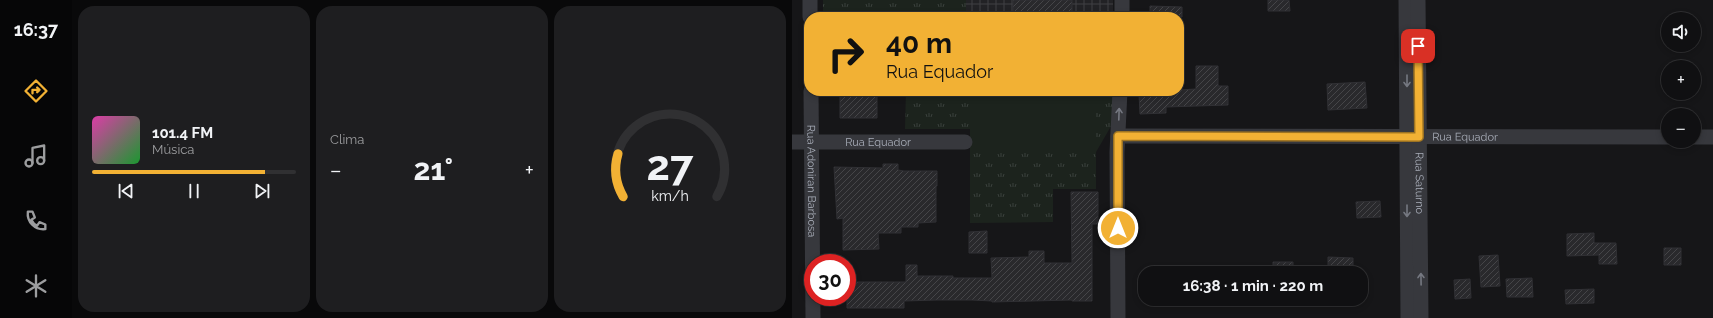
<!DOCTYPE html>
<html lang="pt">
<head>
<meta charset="utf-8">
<style>
	:root { --surface:#101012; --page:#1e1e20; --text:#f1f3f6; --muted:#9c9d9f; --line:#303032; --accent:#f2b134 }
	body { margin:0; font-family:Raleway,sans-serif; background:var(--page); color:var(--text); height:100vh; display:flex; flex-direction:column; font-size:15px; white-space:nowrap }
	* { box-sizing:border-box; margin:0 }
	p { font-size:13px; color:var(--muted) }
	.icon { flex:none; width:22px; height:22px; fill:none; stroke:currentColor; stroke-width:2; stroke-linecap:round; stroke-linejoin:round }
	.map { position:relative; flex:1; overflow:hidden }
	.side { display:flex; flex-direction:column; gap:6px; padding:6px; background:#09090a; width:720px }
	.side>* { flex:none }
	.hud { position:absolute; left:12px; top:12px; width:380px; height:84px; border-radius:16px; box-shadow:0 2px 6px #0003,0 0 0 1px var(--line); background:#f2b134; color:#111; overflow:hidden }
	.buttons { position:absolute; left:869px; top:12px; display:grid; gap:8px }
	.buttons a { display:grid; place-items:center; width:40px; height:40px; border-radius:50%; background:var(--surface); box-shadow:0 2px 6px #0003,0 0 0 1px var(--line); font-size:20px }
	.speed { position:absolute; left:12px; top:254px; display:flex; gap:8px; font-size:20px; font-weight:700; text-align:center }
	.speed>* { display:grid; place-content:center; width:52px; height:52px; border-radius:50%; background:var(--surface); box-shadow:0 2px 6px #0003,0 0 0 1px var(--line); line-height:1 }
	.speed .limit { border:6px solid #d22; background:#fff; color:#111 }
	.pin { position:absolute; display:grid; place-items:center; width:34px; height:34px; color:#fff; margin:-17px; border-radius:8px; box-shadow:0 2px 6px #0006 }
	.me { position:absolute; width:44px; margin:-22px; rotate:0deg; stroke-linejoin:round; filter:drop-shadow(0 0 3px #0008) }
	.turn { display:flex; align-items:center; gap:14px; height:84px; padding:0 16px; font-size:18px }
	.turn .icon { width:52px; height:52px; stroke-width:2.5 }
	.turn b { display:block; font-size:28px; line-height:34px }
	.big { font-size:30px; font-weight:700; line-height:1.1 }
	.side .widget { flex:1; display:flex; flex-direction:column; justify-content:center; gap:6px; min-width:0; padding:0 14px; border-radius:16px; background:var(--page) }
	.side .dial { align-items:center; gap:0 }
	.dial svg { height:104px; overflow:visible; fill:none; stroke:var(--line); stroke-width:7; stroke-linecap:round; text-anchor:middle }
	.dial text { fill:var(--text); stroke:none }
	.song { display:flex; align-items:center; gap:12px }
	.cover { width:48px; height:48px; border-radius:6px; background:linear-gradient(135deg,hsl(320 70% 55%),hsl(130 70% 35%)) }
	.played { height:4px; border-radius:2px; background:linear-gradient(90deg,var(--accent) 85%,var(--line) 85%) }
	.keys { display:flex; justify-content:space-around; direction:ltr }
	.heat { display:flex; justify-content:space-between; align-items:center; font-size:22px; direction:ltr }
	.side .tiles { flex:1; display:grid; gap:6px; grid-template-columns:repeat(3,1fr) }
	.trip { position:absolute; left:346px; top:266px; width:230px; height:40px; border-radius:16px; background:var(--surface); box-shadow:0 2px 6px #0003,0 0 0 1px var(--line); font-weight:700; line-height:40px; text-align:center }
	main { display:flex; flex:1; min-height:0 }
	.dock { display:flex; flex-direction:column; width:72px; justify-content:space-around; align-items:center; background:#060607; color:var(--muted) }
	.dock .icon { width:28px; height:28px }
	.dock .active { color:var(--accent) }
	.dock b { font-size:18px; color:var(--text) }
	.map>svg:first-child { display:block }
	.industrial { fill:url(#industrial-grid) }
	.grass { fill:url(#grass-tufts) }
	.pitch { fill:#1c231d }
	.building { fill:url(#building-hatch); stroke:#303034 }
	.lines { fill:none; stroke-linecap:round; stroke-linejoin:round }
	.minor { stroke:#37383d; stroke-width:15 }
	.oneway { stroke:#757881 }
	.route-casing { stroke:#9d7322; stroke-width:10 }
	.route { stroke:#f2b134; stroke-width:7 }
	.labels { text-anchor:middle; stroke-width:4; stroke-linejoin:round; paint-order:stroke }
	.street-label { font-size:11px; fill:#a8adb8; stroke:#111113 }
</style>
</head>
<body>
<main>
<nav class="dock">
<b>16:37</b>
<svg class="icon active" aria-label="directions" viewBox="0 0 24 24"><path d="M12 3l9 9-9 9-9-9zM9 14v-3h6M13 9l2 2-2 2"/></svg>
<svg class="icon" aria-label="music" viewBox="0 0 24 24"><path d="M9 18V5l10-2v13"/><circle cx="6" cy="18" r="3"/><circle cx="16" cy="16" r="3"/></svg>
<svg class="icon" aria-label="phone" viewBox="0 0 24 24"><path d="M5 4h4l2 5-3 2q2 4 5 5l2-3 5 2v4C11 20 4 13 5 4z"/></svg>
<svg class="icon" aria-label="climate" viewBox="0 0 24 24"><path d="M12 3v18M4 7l16 10M4 17L20 7"/></svg>
</nav>
<section class="side">
<div class="tiles">
<div class="widget">
<div class="song"><i class="cover"></i><div><b>101.4 FM</b><p>Música</p></div></div>
<div class="played"></div>
<div class="keys"><svg class="icon" aria-label="previous" viewBox="0 0 24 24"><path d="M18 5L8 12l10 7zM5 5v14"/></svg><svg class="icon" aria-label="pause" viewBox="0 0 24 24"><path d="M8 5v14M16 5v14"/></svg><svg class="icon" aria-label="next" viewBox="0 0 24 24"><path d="M6 5l10 7-10 7zM19 5v14"/></svg></div>
</div>
<div class="widget"><p>Clima</p>
<div class="heat"><a>−</a><b class="big">21°</b><a>+</a></div>
</div>
<div class="widget dial"><svg viewBox="0 0 100 80">
<path d="M14 69A42 42 0 1 1 86 69"/>
<path d="M14 69A42 42 0 0 1 10 36" stroke="#f2b134"/>
<text x="50" y="56" font-size="32" font-weight="700">27</text>
<text x="50" y="72" font-size="11">km/h</text>
</svg></div>
</div>
</section>
<div class="map">
<svg width="921" height="318" viewBox="0 0 921 318">
	<defs>
		<pattern id="industrial-grid" width="8" height="8" patternUnits="userSpaceOnUse"><rect width="8" height="8" fill="#222225"/><path d="M0 4h8M4 0v8" fill="none" stroke="#3f3f43"/></pattern>
		<pattern id="grass-tufts" width="24" height="20" patternUnits="userSpaceOnUse"><rect width="24" height="20" fill="#1c231d"/><path d="M3 7l-1-3M5 7V3M7 7l1-3M15 17l-1-3M17 17v-4M19 17l1-3" fill="none" stroke="#3a403c"/></pattern>
		<pattern id="building-hatch" width="6" height="6" patternUnits="userSpaceOnUse"><rect width="6" height="6" fill="#29292c"/><path d="M-1 1l2-2M0 6l6-6M5 7l2-2" fill="none" stroke="#454548"/></pattern>
	</defs>
	<rect width="100%" height="100%" fill="#161618"/>
	<path class="industrial" d="M 174,0 L 321,0 L 321,17 L 174,17 Z"/>
	<path class="grass" d="M 31,0 L 174,0 L 174,17 L 31,17 Z
		M 114,91 L 178,91 L 178,129 L 113,129 Z
		M 304,91 L 322,91 L 322,121 L 304,152 L 304,189 L 261,189 L 261,222 L 178,223 L 178,152 L 304,152 Z"/>
	<path class="pitch" d="M 178,91 L 304,91 L 304,152 L 178,152 Z"/>
	<path class="building" d="M 221,0 L 280,0 L 280,17 L 221,17 Z
		M 476,0 L 497,0 L 498,11 L 476,11 Z
		M 358,6 L 390,7 L 390,17 L 358,17 Z
		M 404,66 L 426,66 L 426,86 L 436,86 L 436,105 L 374,107 L 374,113 L 348,114 L 347,94 L 380,93 L 379,91 L 387,91 L 387,90 L 404,89 Z
		M 573,82 L 575,108 L 536,110 L 535,84 Z
		M 48,91 L 76,91 L 76,97 L 85,96 L 85,118 L 48,118 Z
		M 91,164 L 106,164 L 106,170 L 112,171 L 145,171 L 145,186 L 144,186 L 144,222 L 126,223 L 126,227 L 109,227 L 109,233 L 86,233 L 87,249 L 51,250 L 51,218 L 45,219 L 42,167 L 91,168 Z
		M 279,192 L 306,192 L 306,224 L 300,224 L 300,301 L 280,301 L 280,300 L 200,302 L 200,301 L 180,300 L 145,300 L 112,301 L 112,308 L 55,308 L 55,282 L 114,282 L 114,265 L 125,265 L 125,276 L 161,276 L 161,278 L 200,278 L 199,258 L 237,257 L 237,251 L 252,251 L 252,263 L 280,263 Z
		M 588,201 L 589,217 L 565,218 L 564,202 Z
		M 195,231 L 195,253 L 177,253 L 177,232 Z
		M 802,233 L 802,243 L 824,243 L 825,264 L 807,264 L 807,255 L 775,256 L 775,234 Z
		M 872,248 L 889,248 L 889,265 L 872,265 Z
		M 706,255 L 708,286 L 689,287 L 687,256 Z
		M 536,257 L 561,258 L 561,273 L 536,273 Z
		M 481,262 L 501,262 L 501,273 L 481,273 Z
		M 740,278 L 741,297 L 715,297 L 714,279 Z
		M 678,279 L 679,298 L 663,299 L 662,280 Z
		M 802,289 L 802,303 L 774,304 L 773,290 Z"/>
	<g class="lines">
		<g class="minor">
			<path d="M 18,0 L 18,17"/>
			<path d="M 614,0 L 616,318"/>
			<path id="s1" d="M 626,0 L 629,318"/>
			<path d="M 330,17 L 330,0"/>
			<path id="s2" d="M 19,91 L 21,318"/>
			<path id="s3" d="M 326,136 L 876,137"/>
			<path d="M 902,137 L 921,137"/>
			<path id="s4" d="M 0,142 L 173,142"/>
			<path d="M 326,318 L 325,152 L 328,91"/>
		</g>
	</g>
	<defs><path id="oneway-shaft" d="M-6 0H5M1.5-3L5.5 0L1.5 3" fill="none" stroke-width="1.6" stroke-linecap="round" stroke-linejoin="round"/></defs>
	<g class="oneway">
		<use href="#oneway-shaft" transform="translate(615 81) rotate(90)"/>
		<use href="#oneway-shaft" transform="translate(327 114) rotate(-88)"/>
		<use href="#oneway-shaft" transform="translate(615 211) rotate(90)"/>
		<use href="#oneway-shaft" transform="translate(629 279) rotate(-91)"/>
	</g>
	<g class="lines">
		<defs>
			<path id="route" d="M 326,228 L 326,136 L 627,137 L 626,46"/>
		</defs>
		<use href="#route" class="route-casing"/>
		<use href="#route" class="route"/>
	</g>
	<g class="labels">
		<g class="street-label">
			<text dy="4" stroke="none"><textPath href="#s3" startOffset="347">Rua Equador</textPath></text>
			<text dy="4" stroke="none"><textPath href="#s4" startOffset="86">Rua Equador</textPath></text>
			<text dy="4" stroke="none"><textPath href="#s2" startOffset="90">Rua Adoniran Barbosa</textPath></text>
			<text dy="4" stroke="none"><textPath href="#s1" startOffset="183">Rua Saturno</textPath></text>
		</g>
	</g>
</svg>
<div class="buttons">
<a><svg class="icon" aria-label="sound" viewBox="0 0 24 24"><path d="M4 9h4l5-4v14l-5-4H4zM17 9q2 3 0 6"/></svg></a>
<a>+</a>
<a>−</a>
</div>
<div class="speed"><div class="limit">30</div></div>
<div class="pin" style="left:626px;top:46px;background:#d93025"><svg class="icon" aria-label="arrive" viewBox="0 0 24 24"><path d="M6 21V4h12l-3 4 3 4H6"/></svg></div>
<svg class="me" style="left:326px;top:228px" viewBox="-20 -20 40 40"><circle r="17" fill="#f2b134" stroke="#fff" stroke-width="3"/><path d="M0-11L8 9 0 5-8 9z" fill="#fff"/></svg>
<div class="trip">16:38 · 1 min · 220 m</div>
<div class="hud">
<div class="turn"><svg class="icon" aria-label="right" viewBox="0 0 24 24"><path d="M7 20v-9h11M14 6l5 5-5 5"/></svg><div><b>40 m</b>Rua Equador</div></div>
</div>
</div>
</main>
</body>
</html>
